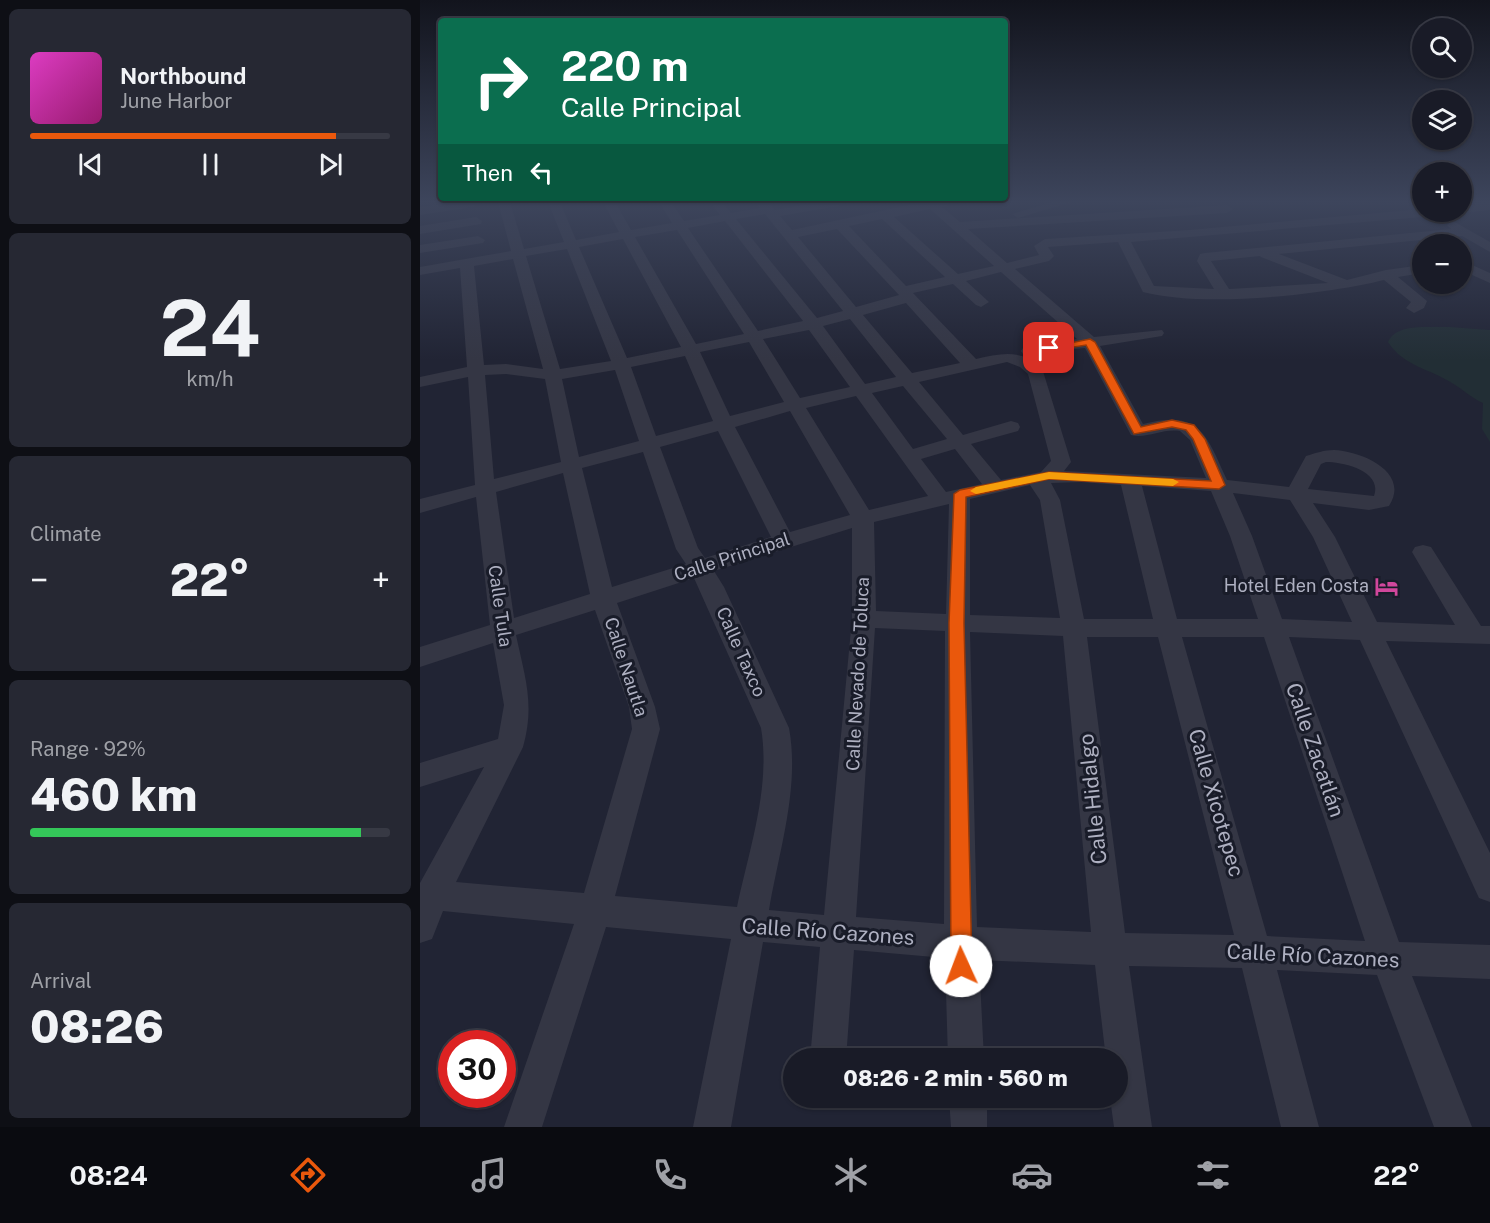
<!DOCTYPE html>
<html lang="en">
<head>
<meta charset="utf-8">
<style>
	:root { --surface:#191b27; --page:#262833; --text:#f1f3f6; --muted:#9fa1a7; --line:#373944; --accent:#ea580c }
	body { margin:0; font-family:"Public Sans",sans-serif; background:var(--page); color:var(--text); height:100vh; display:flex; flex-direction:column; font-size:22px; white-space:nowrap }
	* { box-sizing:border-box; margin:0 }
	p { font-size:20px; color:var(--muted) }
	.icon { flex:none; width:33px; height:33px; fill:none; stroke:currentColor; stroke-width:2; stroke-linecap:round; stroke-linejoin:round }
	.map { position:relative; flex:1; overflow:hidden }
	.panel { display:flex; flex-direction:column; gap:9px; padding:9px; background:#0e0f15; width:420px }
	.panel>* { flex:none }
	.guide { position:absolute; left:18px; top:18px; width:570px; height:183px; border-radius:6px; box-shadow:0 2px 4px #0004,0 0 0 2px var(--line); background:#0b6e4f; color:#fff; overflow:hidden }
	.controls { position:absolute; left:992px; top:18px; display:grid; gap:12px }
	.controls a { display:grid; place-items:center; width:60px; height:60px; border-radius:50%; background:var(--surface); box-shadow:0 2px 4px #0004,0 0 0 2px var(--line); font-size:30px }
	.speed { position:absolute; left:18px; top:1030px; display:flex; gap:12px; font-size:30px; font-weight:700; text-align:center }
	.speed>* { display:grid; place-content:center; width:78px; height:78px; border-radius:50%; background:var(--surface); box-shadow:0 2px 4px #0004,0 0 0 2px var(--line); line-height:1 }
	.speed .limit { border:9px solid #d22; background:#fff; color:#111 }
	.pin { position:absolute; display:grid; place-items:center; width:51px; height:51px; color:#fff; margin:-26px; border-radius:12px; box-shadow:0 3px 9px #0006 }
	.me { position:absolute; width:66px; margin:-33px; rotate:358deg; stroke-linejoin:round; filter:drop-shadow(0 0 4px #0008) }
	.turn { display:flex; align-items:center; gap:21px; height:126px; padding:0 24px; font-size:27px }
	.turn .icon { width:78px; height:78px; stroke-width:2.5 }
	.turn b { display:block; font-size:42px; line-height:51px }
	.then { display:flex; align-items:center; height:57px; padding:0 24px; background:#0003; gap:12px; font-size:22px }
	.big { font-size:45px; font-weight:800; line-height:1.1 }
	.panel .tile { flex:1; display:flex; flex-direction:column; justify-content:center; gap:9px; min-width:0; padding:0 21px; border-radius:9px; background:var(--page) }
	.panel .dial { align-items:center; gap:0 }
	.dial b { font-size:78px; line-height:1 }
	.song { display:flex; align-items:center; gap:18px }
	.cover { width:72px; height:72px; border-radius:9px; background:linear-gradient(135deg,hsl(310 70% 55%),hsl(320 70% 35%)) }
	.played { height:6px; border-radius:3px; background:linear-gradient(90deg,var(--accent) 85%,var(--line) 85%) }
	.keys { display:flex; justify-content:space-around; direction:ltr }
	.heat { display:flex; justify-content:space-between; align-items:center; font-size:33px; direction:ltr }
	.charge { height:9px; border-radius:4px; background:linear-gradient(90deg,#34c759 92%,var(--line) 0) }
	.trip { position:absolute; left:363px; top:1048px; width:345px; height:60px; border-radius:30px; background:var(--surface); box-shadow:0 2px 4px #0004,0 0 0 2px var(--line); font-weight:800; line-height:60px; text-align:center }
	.tabs { display:flex; height:96px; justify-content:space-around; align-items:center; background:#0a0b10; color:var(--muted) }
	.tabs .icon { width:42px; height:42px }
	.tabs .active { color:var(--accent) }
	.tabs b { font-size:27px; color:var(--text) }
	main { display:flex; flex:1; min-height:0 }
	.map>svg:first-child { display:block }
	.green { fill:#222e35 }
	.lines { fill:none; stroke-linecap:round; stroke-linejoin:round }
	.minor { fill:#343644; fill-rule:evenodd }
	.route { fill:#ea580c; stroke:#983908; stroke-width:1.5 }
	.slow { fill:#f59e0b }
	.labels { text-anchor:middle; stroke-width:6; stroke-linejoin:round; paint-order:stroke }
	.street-label { font-size:18px; fill:#aeb0c1; stroke:#191c29 }
	.poi-label { font-size:18px; fill:#aeb0c1; stroke:#191c29; text-anchor:end }
	.near-street-label { font-size:21px; fill:#aeb0c1; stroke:#191c29 }
</style>
</head>
<body>
<main>
<section class="panel">
<div class="tile">
<div class="song"><i class="cover"></i><div><b>Northbound</b><p>June Harbor</p></div></div>
<div class="played"></div>
<div class="keys"><svg class="icon" aria-label="previous" viewBox="0 0 24 24"><path d="M18 5L8 12l10 7zM5 5v14"/></svg><svg class="icon" aria-label="pause" viewBox="0 0 24 24"><path d="M8 5v14M16 5v14"/></svg><svg class="icon" aria-label="next" viewBox="0 0 24 24"><path d="M6 5l10 7-10 7zM19 5v14"/></svg></div>
</div>
<div class="tile dial"><b>24</b><p>km/h</p></div>
<div class="tile"><p>Climate</p>
<div class="heat"><a>−</a><b class="big">22°</b><a>+</a></div>
</div>
<div class="tile"><p>Range · 92%</p><b class="big">460 km</b><div class="charge"></div></div>
<div class="tile"><p>Arrival</p><b class="big">08:26</b></div>
</section>
<div class="map">
<svg width="1070" height="1127" viewBox="0 0 1070 1127">
	<rect width="100%" height="100%" fill="#212434"/>
	<path class="green" d="M 1030,327 L 1070,330 L 1070,442 L 1062,429 L 1063,403 C 1051,398 1043,389 1032,383 C 1010,369 983,366 968,342 C 976,322 1011,328 1030,327 Z"/>
	<g class="lines">
		<path class="minor" d="M 37,202 L 59,203 L 53,207 L 0,215 L 0,207 Z
			M 78,202 L 90,202 L 104,249 L 144,242 L 128,202 L 140,202 L 156,240 L 199,232 L 183,202 L 195,202 L 211,230 L 252,223 L 239,202 L 251,202 L 264,221 L 300,215 L 290,202 L 302,202 L 311,213 L 340,208 L 336,202 L 348,202 L 355,210 L 400,202 L 425,202 L 419,206 L 360,216 L 372,230 L 503,202 L 528,202 L 527,206 L 522,207 L 540,222 L 807,205 L 813,209 L 807,213 L 548,229 L 587,263 L 619,255 L 614,246 L 625,239 L 770,230 L 1002,209 L 1002,212 L 1020,212 L 1014,216 L 711,242 L 734,286 L 794,289 L 777,261 L 780,254 L 785,253 L 1031,229 L 1027,225 L 1033,221 L 1070,242 L 1070,252 L 1042,236 L 859,254 L 927,280 L 966,270 L 1002,265 L 1002,273 L 978,277 L 1007,301 L 1004,308 L 994,313 L 986,308 L 991,302 L 964,280 C 903,295 783,308 723,292 L 698,242 L 628,247 L 634,256 L 629,261 L 595,269 L 674,337 L 742,330 L 744,333 L 742,336 L 680,346 L 723,424 C 780,409 786,434 807,480 L 869,487 L 886,456 C 896,453 904,450 914,450 C 941,451 991,472 969,506 L 949,510 L 893,503 L 915,537 L 957,622 L 1035,625 L 992,552 L 995,547 L 1003,545 L 1011,547 L 1061,626 L 1070,626 L 1070,644 L 966,641 L 1070,853 L 1070,902 L 1059,898 L 940,640 L 869,637 L 979,942 L 1070,945 L 1070,979 L 992,976 L 1052,1127 L 1014,1127 L 957,975 L 857,970 L 899,1127 L 861,1127 L 822,968 L 709,966 L 732,1127 L 694,1127 L 690,1098 L 698,1098 L 698,1059 L 686,1059 L 675,965 L 559,960 L 564,1059 L 528,1059 L 525,958 L 434,950 L 426,1059 L 390,1059 L 400,947 L 343,942 L 311,1127 L 273,1127 L 311,939 L 186,927 L 122,1127 L 84,1127 L 154,924 L 23,911 L 12,939 L 0,943 L 0,883 L 64,767 L 0,787 L 0,763 L 78,739 L 84,705 L 73,643 L 0,667 L 0,647 L 70,625 L 56,497 L 0,513 L 0,499 L 55,485 L 48,377 L 0,387 L 0,377 L 47,367 L 40,268 L 0,275 L 0,267 L 91,251 ZM 510,209 L 574,266 L 538,274 L 474,217 ZM 345,214 L 423,311 L 397,318 L 316,219 ZM 462,219 L 525,277 L 486,286 L 429,226 ZM 305,221 L 383,321 L 338,331 L 268,228 ZM 417,229 L 479,295 L 436,307 L 378,237 ZM 257,230 L 324,334 L 276,344 L 215,237 ZM 203,239 L 261,347 L 207,358 L 159,247 ZM 147,249 L 191,361 L 140,369 L 106,256 ZM 840,256 L 841,257 L 908,283 L 809,289 L 791,261 ZM 93,259 L 123,369 L 86,364 L 64,365 L 54,266 ZM 581,272 L 657,339 L 603,348 L 601,351 L 603,354 L 665,348 L 711,435 C 727,439 743,428 760,431 L 770,440 L 786,478 L 644,471 L 651,462 L 622,368 C 601,349 582,353 556,359 L 493,293 L 533,284 L 556,305 L 561,307 L 569,302 L 546,281 ZM 486,303 L 540,363 L 492,373 L 443,315 ZM 430,319 L 476,377 L 445,384 L 403,326 ZM 389,330 L 430,387 L 380,398 L 343,339 ZM 329,342 L 364,402 L 310,416 L 280,352 ZM 265,356 L 293,421 L 236,436 L 211,367 ZM 587,362 L 600,367 L 608,374 L 631,461 L 621,472 L 581,480 L 551,444 L 598,431 L 600,427 L 598,423 L 591,421 L 543,435 L 499,382 ZM 195,370 L 219,441 L 159,457 L 142,379 ZM 86,374 L 125,379 L 141,462 L 74,479 L 65,375 ZM 483,386 L 527,439 L 493,449 L 452,393 ZM 436,396 L 508,496 L 449,510 L 386,408 ZM 370,411 L 430,515 L 370,532 L 315,427 ZM 298,431 L 351,537 L 285,558 L 278,548 L 240,447 ZM 535,449 L 562,484 L 526,492 L 501,459 ZM 223,452 L 256,549 L 266,564 L 192,587 L 162,468 ZM 906,462 C 923,462 963,471 954,496 L 888,489 L 901,464 ZM 143,473 L 170,594 L 94,618 L 76,492 ZM 661,482 L 701,485 L 733,619 L 664,619 L 640,500 L 631,483 ZM 610,485 L 620,500 L 640,618 L 550,615 L 550,499 ZM 722,486 L 791,491 L 810,536 L 838,619 L 757,619 ZM 813,493 L 870,500 L 893,537 L 932,622 L 862,619 L 832,536 ZM 529,504 L 526,614 L 456,611 L 454,522 ZM 432,528 L 432,619 L 404,915 L 349,910 C 359,851 380,787 369,728 L 304,587 L 294,571 ZM 274,578 L 341,728 C 351,787 329,850 317,907 L 195,896 L 240,729 L 235,707 L 197,603 ZM 175,610 L 209,707 L 212,729 L 164,893 L 36,882 L 103,747 C 115,704 105,678 96,635 ZM 455,628 L 525,631 L 524,924 L 436,917 ZM 550,632 L 643,636 L 671,932 L 557,927 ZM 667,637 L 738,637 L 814,935 L 705,933 ZM 762,637 L 844,637 L 945,941 L 847,936 Z
			M 632,202 L 652,202 L 598,218 L 592,214 Z
			M 1070,202 L 1070,210 L 1041,213 L 1037,212 L 1041,212 L 1041,205 Z
			M 56,217 L 62,221 L 61,224 L 0,234 L 0,226 Z
			M 58,236 L 65,240 L 63,243 L 0,253 L 0,245 Z
			M 1041,260 L 1070,273 L 1070,283 L 1041,270 Z
			M 529,1098 L 567,1098 L 567,1127 L 531,1127 Z"/>
	</g>
	<linearGradient id="sky" x2="0" y2="1"><stop stop-color="#12141d"/><stop offset="0.56" stop-color="#3d455c"/><stop offset="1" stop-color="#3d455c" stop-opacity="0"/></linearGradient>
	<rect width="1070" height="360" fill="url(#sky)"/>
	<path class="route" d="M 670,339 L 675,342 L 721,427 L 752,420 L 774,425 L 785,439 L 805,485 L 799,489 L 629,479 L 546,497 L 544,623 L 552,966 L 549,973 L 541,976 L 534,973 L 531,966 L 529,623 L 534,494 L 540,490 L 629,472 L 791,481 L 773,439 L 766,430 L 752,427 L 714,434 L 666,345 L 629,351 L 624,348 Z"/>
	<path class="slow" d="M 629,472 L 753,479 L 759,482 L 753,486 L 629,479 L 556,494 L 550,491 L 556,487 Z"/>
	<defs>
		<symbol id="hotel-bare" viewBox="-9 -9 18 18"><path d="M-6-4.5h1.5V1H6V5H4.5V3h-9V5H-6ZM-4 0a1.8 1.8 0 1 1 3.6 0ZM.5 0V-2.5h3Q6-2.5 6 0Z" fill="#d1479c" stroke="#191c29" stroke-width="2.5" paint-order="stroke"/></symbol>
	</defs>
	<g fill-rule="evenodd">
		<use href="#hotel-bare" x="950" y="570" width="33" height="33"/>
	</g>
	<g class="labels">
		<g class="street-label">
			<text transform="translate(312 557) rotate(-18)" y="6">Calle Principal</text>
			<text transform="translate(80 606) rotate(82)" y="6">Calle Tula</text>
			<text transform="translate(321 652) rotate(66)" y="6">Calle Taxco</text>
			<text transform="translate(206 667) rotate(72)" y="6">Calle Nautla</text>
			<text transform="translate(438 674) rotate(-87)" y="6">Calle Nevado de Toluca</text>
		</g>
		<g class="poi-label">
			<text x="949" y="592">Hotel Eden Costa</text>
		</g>
		<g class="near-street-label">
			<text transform="translate(895 750) rotate(71)" y="7">Calle Zacatlán</text>
			<text transform="translate(673 799) rotate(-96)" y="7">Calle Hidalgo</text>
			<text transform="translate(796 803) rotate(74)" y="7">Calle Xicotepec</text>
			<text transform="translate(408 932) rotate(4)" y="7">Calle Río Cazones</text>
			<text transform="translate(893 956) rotate(3)" y="7">Calle Río Cazones</text>
		</g>
	</g>
</svg>
<div class="controls">
<a><svg class="icon" aria-label="search" viewBox="0 0 24 24"><circle cx="10" cy="10" r="6"/><path d="M15 15l6 6"/></svg></a>
<a><svg class="icon" aria-label="layers" viewBox="0 0 24 24"><path d="M12 4l9 5-9 5-9-5zM3 14l9 5 9-5"/></svg></a>
<a>+</a>
<a>−</a>
</div>
<div class="speed"><div class="limit">30</div></div>
<div class="pin" style="left:629px;top:348px;background:#d93025"><svg class="icon" aria-label="arrive" viewBox="0 0 24 24"><path d="M6 21V4h12l-3 4 3 4H6"/></svg></div>
<svg class="me" style="left:541px;top:966px" viewBox="-20 -20 40 40"><circle r="19" fill="#fff"/><path d="M0-13L10 11 0 6-10 11z" fill="#ea580c"/></svg>
<div class="trip">08:26 · 2 min · 560 m</div>
<div class="guide">
<div class="turn"><svg class="icon" aria-label="right" viewBox="0 0 24 24"><path d="M7 20v-9h11M14 6l5 5-5 5"/></svg><div><b>220 m</b>Calle Principal</div></div>
<div class="then">Then<svg class="icon" aria-label="left" viewBox="0 0 24 24"><path d="M17 20v-9H6M10 6l-5 5 5 5"/></svg></div>
</div>
</div>
</main>
<nav class="tabs">
<b>08:24</b>
<svg class="icon active" aria-label="directions" viewBox="0 0 24 24"><path d="M12 3l9 9-9 9-9-9zM9 14v-3h6M13 9l2 2-2 2"/></svg>
<svg class="icon" aria-label="music" viewBox="0 0 24 24"><path d="M9 18V5l10-2v13"/><circle cx="6" cy="18" r="3"/><circle cx="16" cy="16" r="3"/></svg>
<svg class="icon" aria-label="phone" viewBox="0 0 24 24"><path d="M5 4h4l2 5-3 2q2 4 5 5l2-3 5 2v4C11 20 4 13 5 4z"/></svg>
<svg class="icon" aria-label="climate" viewBox="0 0 24 24"><path d="M12 3v18M4 7l16 10M4 17L20 7"/></svg>
<svg class="icon" aria-label="car" viewBox="0 0 24 24"><path d="M5 17H2v-5l4-1 3-4h7l3 4 3 1v5h-3M9 17h6M6 11h13"/><circle cx="7" cy="17" r="2"/><circle cx="17" cy="17" r="2"/></svg>
<svg class="icon" aria-label="filters" viewBox="0 0 24 24"><path d="M4 7h16M4 17h16"/><circle cx="9" cy="7" r="2"/><circle cx="15" cy="17" r="2"/></svg>
<b>22°</b>
</nav>
</body>
</html>
